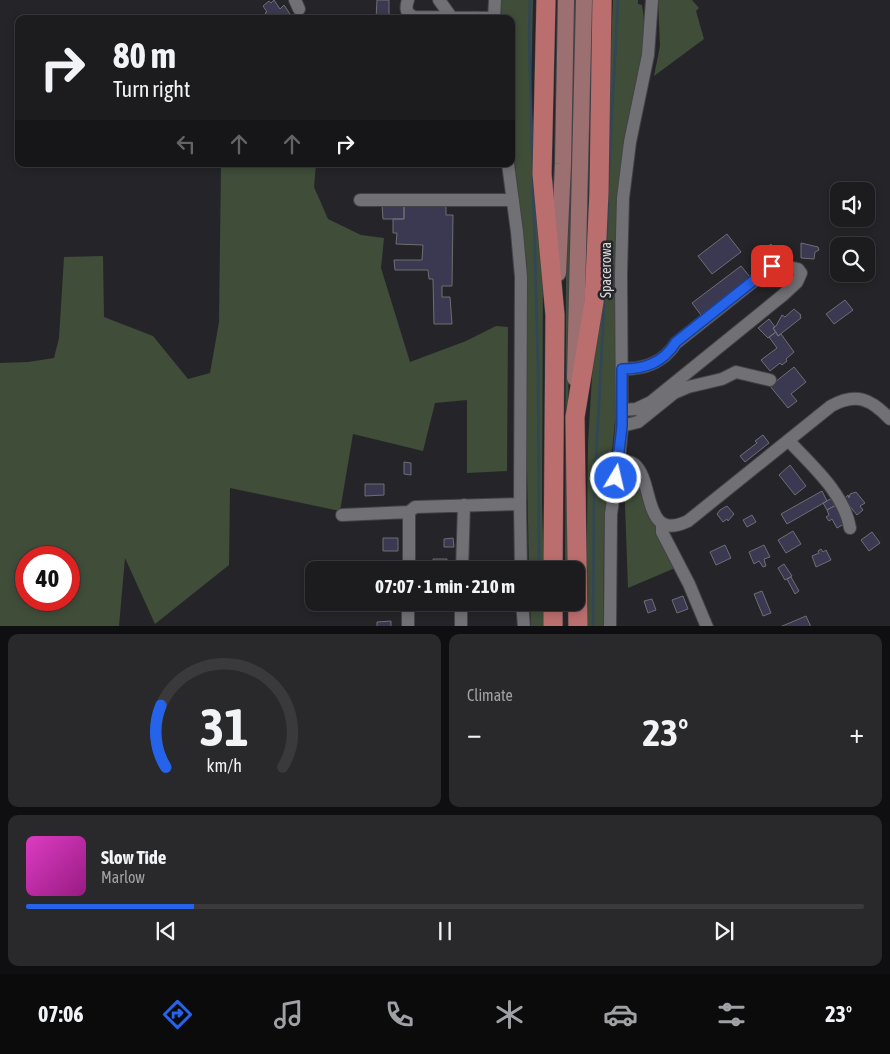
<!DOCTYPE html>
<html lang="en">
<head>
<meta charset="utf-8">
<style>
	:root { --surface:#1c1c1f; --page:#29292c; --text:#f1f3f6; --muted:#a0a1a4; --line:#3a3a3d; --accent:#2563eb }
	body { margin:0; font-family:"Asap Condensed",sans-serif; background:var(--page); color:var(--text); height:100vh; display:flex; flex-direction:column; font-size:19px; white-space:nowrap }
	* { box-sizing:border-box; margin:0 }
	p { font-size:16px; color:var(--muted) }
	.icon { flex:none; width:28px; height:28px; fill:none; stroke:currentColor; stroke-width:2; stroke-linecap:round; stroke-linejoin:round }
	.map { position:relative; height:626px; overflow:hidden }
	.details { display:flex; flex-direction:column; gap:8px; padding:8px; background:#0f0f11; flex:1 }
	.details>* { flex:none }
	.guide { position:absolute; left:15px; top:15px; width:500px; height:152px; border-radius:10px; box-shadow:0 2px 8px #0003,0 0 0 1px var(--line); background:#1c1c1f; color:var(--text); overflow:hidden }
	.buttons { position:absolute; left:830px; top:182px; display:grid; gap:10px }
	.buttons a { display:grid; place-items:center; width:45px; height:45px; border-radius:10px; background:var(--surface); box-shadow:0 2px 8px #0003,0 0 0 1px var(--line); font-size:25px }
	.speed { position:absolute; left:15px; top:546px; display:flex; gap:10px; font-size:25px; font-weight:700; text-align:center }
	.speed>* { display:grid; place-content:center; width:65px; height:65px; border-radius:50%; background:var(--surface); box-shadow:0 2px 8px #0003,0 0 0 1px var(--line); line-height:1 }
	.speed .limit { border:8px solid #d22; background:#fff; color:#111 }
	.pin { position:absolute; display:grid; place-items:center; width:42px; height:42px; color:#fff; margin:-21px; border-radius:10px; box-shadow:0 2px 8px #0006 }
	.me { position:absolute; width:55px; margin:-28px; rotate:9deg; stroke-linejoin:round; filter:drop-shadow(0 0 4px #0008) }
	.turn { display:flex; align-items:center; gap:18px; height:105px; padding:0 15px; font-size:22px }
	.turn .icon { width:65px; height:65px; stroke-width:2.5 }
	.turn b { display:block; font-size:35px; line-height:42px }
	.lanes { display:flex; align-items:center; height:48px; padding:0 15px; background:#0003; justify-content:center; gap:25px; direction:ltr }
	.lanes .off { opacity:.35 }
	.big { font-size:38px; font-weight:700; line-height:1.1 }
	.details .tile { flex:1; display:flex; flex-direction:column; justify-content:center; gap:8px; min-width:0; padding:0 18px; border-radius:10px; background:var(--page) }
	.details .dial { align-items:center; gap:0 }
	.dial svg { height:130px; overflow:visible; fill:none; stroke:var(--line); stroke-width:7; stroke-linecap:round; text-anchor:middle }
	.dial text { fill:var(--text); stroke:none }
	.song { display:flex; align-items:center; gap:15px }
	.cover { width:60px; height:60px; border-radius:8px; background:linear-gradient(135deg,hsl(310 70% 55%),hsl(310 70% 35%)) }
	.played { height:5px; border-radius:2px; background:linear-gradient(90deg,var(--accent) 20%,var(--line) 20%) }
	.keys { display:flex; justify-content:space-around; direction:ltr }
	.heat { display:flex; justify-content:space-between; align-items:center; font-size:28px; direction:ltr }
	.details .tiles { flex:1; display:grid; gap:8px; grid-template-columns:1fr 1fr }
	.tile:last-child { grid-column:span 2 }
	.trip { position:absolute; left:305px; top:561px; width:280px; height:50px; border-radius:10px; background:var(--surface); box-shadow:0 2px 8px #0003,0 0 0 1px var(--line); font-weight:700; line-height:50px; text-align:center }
	.tab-bar { display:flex; height:80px; justify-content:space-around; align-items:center; background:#0b0b0c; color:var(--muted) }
	.tab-bar .icon { width:35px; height:35px }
	.tab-bar .active { color:var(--accent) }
	.tab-bar b { font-size:22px; color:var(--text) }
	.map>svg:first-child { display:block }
	.green { fill:#3f4d39; fill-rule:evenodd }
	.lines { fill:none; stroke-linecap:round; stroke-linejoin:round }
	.stream { stroke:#304659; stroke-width:2.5 }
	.building { fill:#3b3851; stroke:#6e6e73 }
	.minor-casing { stroke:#434347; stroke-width:14 }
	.major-casing { stroke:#434347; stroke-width:18 }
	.highway-casing { stroke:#434347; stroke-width:20 }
	.minor { stroke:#707075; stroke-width:12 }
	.major { stroke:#9c6f70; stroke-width:16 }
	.highway { stroke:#ba6e6d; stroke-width:19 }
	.route-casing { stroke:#184099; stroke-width:12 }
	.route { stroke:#2563eb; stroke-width:9 }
	.labels { text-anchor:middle; stroke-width:5; stroke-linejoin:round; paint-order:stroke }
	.street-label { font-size:14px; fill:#d9d9dc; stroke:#252529 }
</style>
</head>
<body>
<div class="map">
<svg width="890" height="627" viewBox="0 0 890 627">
	<rect width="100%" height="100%" fill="#252529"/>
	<path class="green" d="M 501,0 L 533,0 L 531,95 L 536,186 L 543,269 L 542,503 L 544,570 L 529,570 L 526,422 L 527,267 L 511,131 L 511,19 L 501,19 Z
		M 572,0 L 578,0 L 568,346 L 570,570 L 565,570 L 566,274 Z
		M 613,0 L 638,0 L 638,4 L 642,5 C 647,33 643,52 638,80 L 616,366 L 615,421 L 604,532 L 603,626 L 586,627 L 588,443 L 606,145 Z
		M 658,0 L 692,0 L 699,8 L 696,11 L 704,39 L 654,76 L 660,46 Z
		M 221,164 L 316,164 L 314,187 L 328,219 L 361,235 L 384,238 L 381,268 L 410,362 L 466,341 L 496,326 L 508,327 L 507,471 L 467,473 L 467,400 L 435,403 L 423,451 L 353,434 L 340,511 L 230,488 L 229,565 L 155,624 L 125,558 L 119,626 L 0,626 L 0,363 L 28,362 L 54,358 L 59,338 L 64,257 L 103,256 L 104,317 L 153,336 L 188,379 L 210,373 L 219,322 ZM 26,558 L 69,558 L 69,600 L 26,600 Z
		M 627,472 L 635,474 L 675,568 L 628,588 L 624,477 Z
		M 530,603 L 545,603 L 546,626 L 531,626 Z"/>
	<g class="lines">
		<path class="stream" d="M 530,0 L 529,38 L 538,364 L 539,570
			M 608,188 L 618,0
			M 540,602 L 540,607
			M 593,627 L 594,500 L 603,325 L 608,203"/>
	</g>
	<path class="building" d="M 274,0 L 280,9 L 284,5 L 290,14 L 284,19 L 270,19 L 265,13 L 267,12 L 263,6 L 269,1 L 271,3 Z
		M 377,0 L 389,0 L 389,19 L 376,19 Z
		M 382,205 L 404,205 L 404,219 L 383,219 Z
		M 404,205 L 446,205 L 446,215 L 453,215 L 452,286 L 442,286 L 442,297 L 450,297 L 452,324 L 434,324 L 433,279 L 429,279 L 428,270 L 395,270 L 394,260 L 422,260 L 423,245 L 396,244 L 397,233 L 393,233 L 393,219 L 404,219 Z
		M 727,234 L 741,252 L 712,274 L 698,256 Z
		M 801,243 L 818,247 L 819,250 L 815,252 L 814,259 L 801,258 Z
		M 771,244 L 778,252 L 766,262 L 759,253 Z
		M 741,266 L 750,277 L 701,315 L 692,303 Z
		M 845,300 L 853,310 L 834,324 L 826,314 Z
		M 794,309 L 801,315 L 800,315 L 801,318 L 778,336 L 773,328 L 776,326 L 782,315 L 785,317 Z
		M 769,319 L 775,327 L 773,328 L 776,332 L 768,338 L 758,328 Z
		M 776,332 L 778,336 L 781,334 L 794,352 L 786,359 L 787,361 L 782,365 L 780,363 L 770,371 L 761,360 L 777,348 L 769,337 Z
		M 794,367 L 806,382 L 791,394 L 797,401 L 788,408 L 770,386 Z
		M 763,435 L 769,443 L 745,462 L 740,456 L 757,443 L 755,441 Z
		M 404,462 L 411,463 L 411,475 L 404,474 Z
		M 790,465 L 806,486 L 795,495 L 779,475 Z
		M 365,484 L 384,484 L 384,495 L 365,496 Z
		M 822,491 L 827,501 L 787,524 L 781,514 Z
		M 856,492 L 865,503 L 860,506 L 863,510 L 857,515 L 844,499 L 848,495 L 849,498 L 850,494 Z
		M 832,498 L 836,505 L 827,510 L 823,503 Z
		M 836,505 L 846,523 L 837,528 L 832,519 L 829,521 L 826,517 L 829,515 L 827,510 Z
		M 727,506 L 734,514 L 728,521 L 727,519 L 723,522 L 717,514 L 720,510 Z
		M 752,515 L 756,522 L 747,527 L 743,520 Z
		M 793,531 L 801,544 L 786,553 L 778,540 Z
		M 872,532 L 880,543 L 869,551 L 861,540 Z
		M 383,538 L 398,538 L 398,551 L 383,551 Z
		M 453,538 L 454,547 L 444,547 L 444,539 Z
		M 725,545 L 731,558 L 716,565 L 710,552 Z
		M 764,545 L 770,557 L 764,559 L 766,566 L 763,567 L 759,561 L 754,564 L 749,552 Z
		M 821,549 L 823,552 L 826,550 L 831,560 L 816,567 L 812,556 L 819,553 L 818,551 Z
		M 433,559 L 447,559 L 447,570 L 433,570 Z
		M 382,564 L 396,564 L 396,570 L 382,570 Z
		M 784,564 L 792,576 L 785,580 L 778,568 Z
		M 791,577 L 799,591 L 795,594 L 787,579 Z
		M 762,591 L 771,613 L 763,616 L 754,594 Z
		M 683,596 L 688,609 L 677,613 L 672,600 Z
		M 652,599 L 656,610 L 648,613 L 644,601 Z
		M 377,602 L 391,602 L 391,611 L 377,611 Z
		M 806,616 L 811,627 L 780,627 Z
		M 391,621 L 391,627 L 377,627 L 377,622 Z"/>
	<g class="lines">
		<defs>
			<path id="minor" d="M 295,0 L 299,9
				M 408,0 C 405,9 406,13 414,17 L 494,18
				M 439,0 L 452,18
				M 494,19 L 495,0
				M 508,164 L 517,232 L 521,277 L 520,504 L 521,570
				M 360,200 L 513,200
				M 622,369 C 645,369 663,363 676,343 L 773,266 L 779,265 L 798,269 L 801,273 L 797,282 L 783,295 L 651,402 L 636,409 L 622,410
				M 622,426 L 638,422 L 674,393 L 688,387 L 722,379 L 736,372 L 770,380
				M 789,441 C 812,466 844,493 850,528
				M 619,460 C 624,461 630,461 634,464 C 655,481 642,543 688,521 L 831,406 C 856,392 871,399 890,419
				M 342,515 L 409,512 L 415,507 L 520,504
				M 662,524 L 662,532 L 689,584 L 707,627
				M 409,570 L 409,512
				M 462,570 L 464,505
				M 522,602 L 524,627
				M 408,627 L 408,602
				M 461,627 L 461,602
				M 610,627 L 611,514 L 619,460 L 622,426 L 621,274 L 623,198 L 630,142 L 648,55 L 652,0"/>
			<path id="major" d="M 558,273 L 563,164 L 566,0
				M 575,378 L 584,0"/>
			<path id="highway" d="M 546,0 L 542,174 L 555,315 L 553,570
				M 553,627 L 553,602
				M 578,627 L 575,417 L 594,302 L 599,192 L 602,0"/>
		</defs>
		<use href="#minor" class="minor-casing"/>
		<use href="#major" class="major-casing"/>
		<use href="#highway" class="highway-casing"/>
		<use href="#minor" class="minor"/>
		<use href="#major" class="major"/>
		<use href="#highway" class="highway"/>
	</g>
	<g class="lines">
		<defs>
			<path id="route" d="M 616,478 L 622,426 L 622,369 C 645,369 663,363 676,342 L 772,266"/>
		</defs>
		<use href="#route" class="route-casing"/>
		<use href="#route" class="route"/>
	</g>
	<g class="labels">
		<g class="street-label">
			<text transform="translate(606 270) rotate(-90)" y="5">Spacerowa</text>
		</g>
	</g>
</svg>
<div class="buttons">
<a><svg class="icon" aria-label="sound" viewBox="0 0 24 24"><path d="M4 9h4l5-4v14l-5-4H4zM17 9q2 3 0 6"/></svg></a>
<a><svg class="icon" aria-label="search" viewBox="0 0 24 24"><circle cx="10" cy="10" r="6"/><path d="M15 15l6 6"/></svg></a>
</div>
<div class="speed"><div class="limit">40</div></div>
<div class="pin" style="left:772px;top:266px;background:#d93025"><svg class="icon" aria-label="arrive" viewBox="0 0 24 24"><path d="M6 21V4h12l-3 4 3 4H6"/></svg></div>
<svg class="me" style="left:616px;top:478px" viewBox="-20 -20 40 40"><circle r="17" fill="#2563eb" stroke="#fff" stroke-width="3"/><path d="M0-11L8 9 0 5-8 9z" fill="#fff"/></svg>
<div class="trip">07:07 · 1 min · 210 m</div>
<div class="guide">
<div class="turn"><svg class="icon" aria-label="right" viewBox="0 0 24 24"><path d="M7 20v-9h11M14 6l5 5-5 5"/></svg><div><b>80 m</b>Turn right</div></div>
<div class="lanes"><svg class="icon off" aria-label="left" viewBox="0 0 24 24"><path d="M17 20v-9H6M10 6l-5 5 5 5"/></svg><svg class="icon off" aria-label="ahead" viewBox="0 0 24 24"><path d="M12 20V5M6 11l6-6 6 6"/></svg><svg class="icon off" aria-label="ahead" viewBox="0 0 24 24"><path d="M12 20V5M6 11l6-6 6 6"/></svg><svg class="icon" aria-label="right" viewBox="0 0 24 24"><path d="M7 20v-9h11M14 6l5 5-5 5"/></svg></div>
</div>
</div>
<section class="details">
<div class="tiles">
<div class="tile dial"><svg viewBox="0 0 100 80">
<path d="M14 69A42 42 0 1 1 86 69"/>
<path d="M14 69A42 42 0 0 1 11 31" stroke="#2563eb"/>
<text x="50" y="56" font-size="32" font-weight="700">31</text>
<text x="50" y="72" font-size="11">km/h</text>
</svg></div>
<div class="tile"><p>Climate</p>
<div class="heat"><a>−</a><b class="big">23°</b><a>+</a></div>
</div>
<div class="tile">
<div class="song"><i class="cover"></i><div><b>Slow Tide</b><p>Marlow</p></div></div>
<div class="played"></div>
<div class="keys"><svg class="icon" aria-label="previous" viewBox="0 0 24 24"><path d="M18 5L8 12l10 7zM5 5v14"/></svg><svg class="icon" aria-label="pause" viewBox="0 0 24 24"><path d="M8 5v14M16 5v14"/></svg><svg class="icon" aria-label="next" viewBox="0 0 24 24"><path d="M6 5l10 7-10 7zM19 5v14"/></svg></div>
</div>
</div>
</section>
<nav class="tab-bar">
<b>07:06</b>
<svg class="icon active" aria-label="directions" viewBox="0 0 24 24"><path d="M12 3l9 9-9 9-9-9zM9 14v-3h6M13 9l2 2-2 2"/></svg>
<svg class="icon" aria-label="music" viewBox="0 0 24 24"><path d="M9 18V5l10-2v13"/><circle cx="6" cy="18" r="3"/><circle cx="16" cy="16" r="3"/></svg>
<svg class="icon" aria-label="phone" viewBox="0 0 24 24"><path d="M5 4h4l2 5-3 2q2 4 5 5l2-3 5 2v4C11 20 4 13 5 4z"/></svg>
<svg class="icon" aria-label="climate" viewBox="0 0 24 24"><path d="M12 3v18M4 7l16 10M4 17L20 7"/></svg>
<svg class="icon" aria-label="car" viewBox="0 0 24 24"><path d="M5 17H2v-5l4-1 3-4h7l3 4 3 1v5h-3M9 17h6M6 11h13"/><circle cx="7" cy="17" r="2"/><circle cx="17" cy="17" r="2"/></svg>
<svg class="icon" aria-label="filters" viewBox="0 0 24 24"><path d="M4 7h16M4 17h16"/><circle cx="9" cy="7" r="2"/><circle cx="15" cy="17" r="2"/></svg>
<b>23°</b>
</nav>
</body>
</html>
